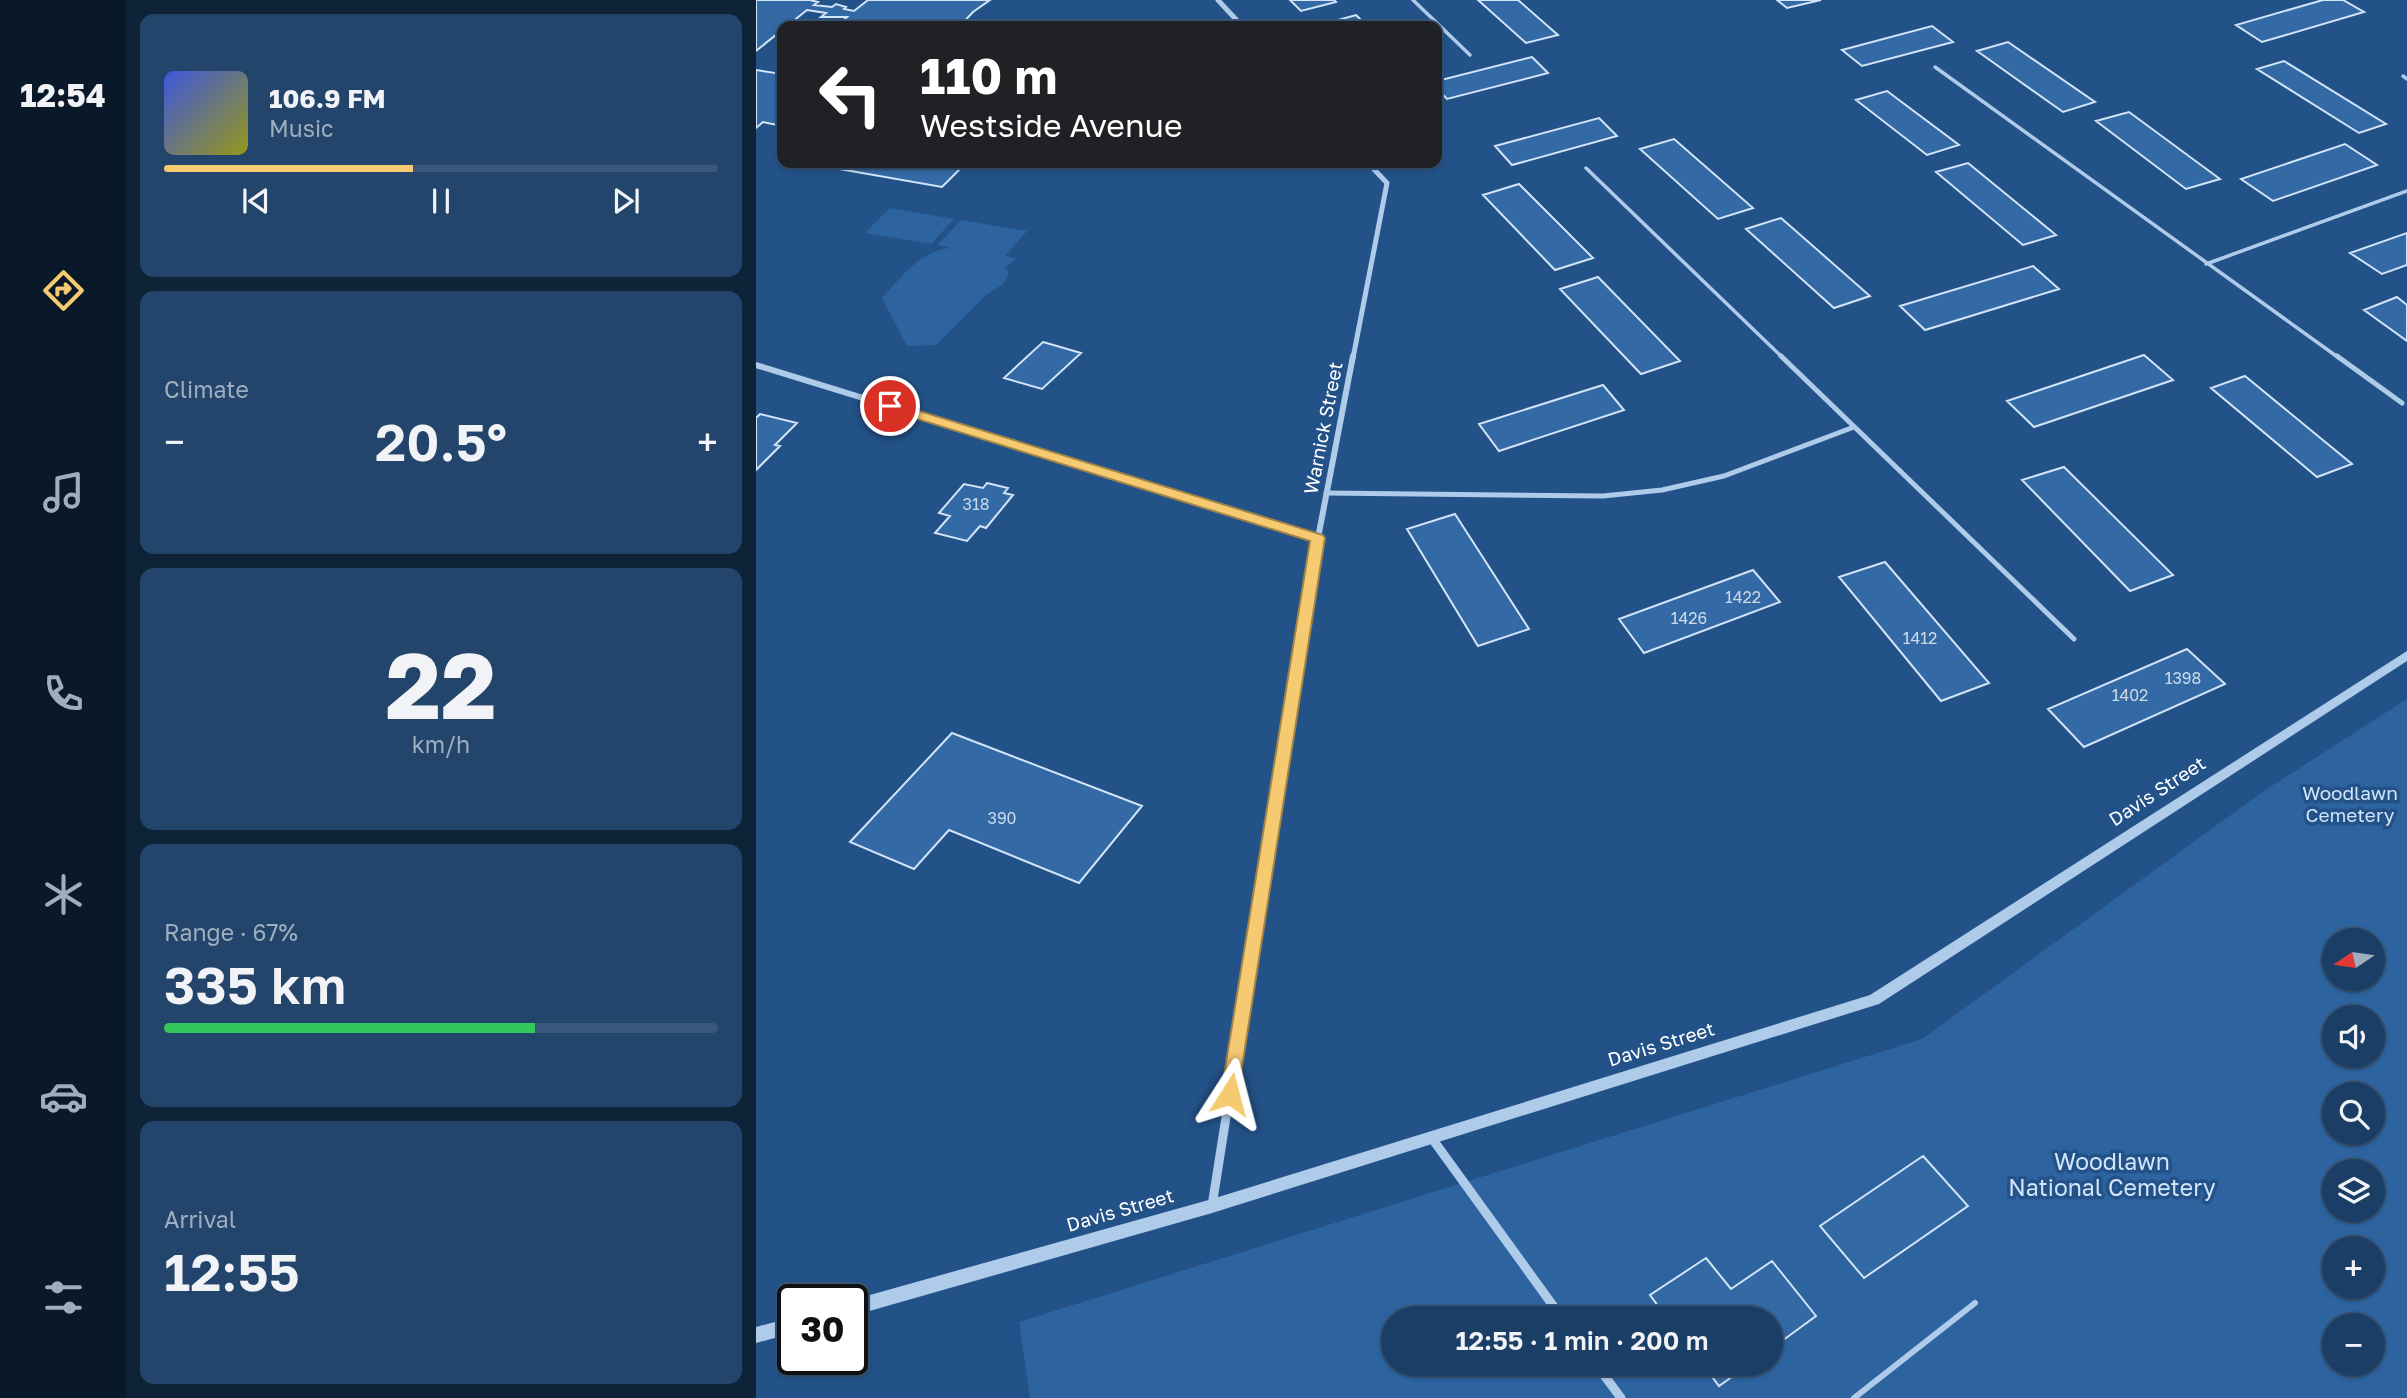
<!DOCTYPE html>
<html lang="en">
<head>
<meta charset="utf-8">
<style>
	:root { --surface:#1a3e66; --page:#23456c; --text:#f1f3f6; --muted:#9faebf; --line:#38577a; --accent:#f5ca70 }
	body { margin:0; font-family:"Golos Text",sans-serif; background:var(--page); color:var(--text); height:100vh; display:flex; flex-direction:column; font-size:26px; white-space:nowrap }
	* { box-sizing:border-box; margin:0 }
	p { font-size:23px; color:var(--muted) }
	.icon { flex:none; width:38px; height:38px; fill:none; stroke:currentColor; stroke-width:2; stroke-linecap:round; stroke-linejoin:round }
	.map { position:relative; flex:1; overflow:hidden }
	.side { display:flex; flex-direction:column; gap:14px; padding:14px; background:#0e2238; width:630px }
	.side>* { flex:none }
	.banner { position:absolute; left:21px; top:21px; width:665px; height:147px; border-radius:14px; box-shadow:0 2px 5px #0004,0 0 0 2px var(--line); background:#202124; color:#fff; overflow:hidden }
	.needle { width:46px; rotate:257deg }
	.tools { position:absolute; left:1566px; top:928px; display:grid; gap:14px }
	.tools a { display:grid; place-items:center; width:63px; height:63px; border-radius:50%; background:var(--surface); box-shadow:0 2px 5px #0004,0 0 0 2px var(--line); font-size:35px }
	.speed { position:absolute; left:21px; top:1284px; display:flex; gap:14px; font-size:35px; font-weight:700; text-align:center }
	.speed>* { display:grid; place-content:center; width:91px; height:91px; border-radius:50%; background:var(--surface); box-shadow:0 2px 5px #0004,0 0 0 2px var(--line); line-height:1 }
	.speed .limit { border:4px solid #111; border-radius:10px; background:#fff; color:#111 }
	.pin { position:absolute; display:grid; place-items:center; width:60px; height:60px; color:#fff; margin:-30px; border:4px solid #fff; border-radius:50%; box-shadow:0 2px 7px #0007 }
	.me { position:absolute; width:77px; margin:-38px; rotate:9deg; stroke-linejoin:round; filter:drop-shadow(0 0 5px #0008) }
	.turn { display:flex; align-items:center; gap:24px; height:147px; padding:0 28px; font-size:32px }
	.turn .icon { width:91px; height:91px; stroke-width:2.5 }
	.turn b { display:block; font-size:49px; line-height:60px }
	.big { font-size:52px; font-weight:600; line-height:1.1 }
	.side .widget { flex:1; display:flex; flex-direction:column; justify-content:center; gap:10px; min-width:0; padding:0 24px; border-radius:14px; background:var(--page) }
	.side .dial { align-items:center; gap:0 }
	.dial b { font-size:91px; line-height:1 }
	.song { display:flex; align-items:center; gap:21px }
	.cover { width:84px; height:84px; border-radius:10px; background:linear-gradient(135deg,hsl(230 70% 55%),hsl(60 70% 35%)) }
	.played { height:7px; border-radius:4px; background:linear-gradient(90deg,var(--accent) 45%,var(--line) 45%) }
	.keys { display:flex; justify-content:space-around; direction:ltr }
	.heat { display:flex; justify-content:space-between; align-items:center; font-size:38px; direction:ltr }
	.charge { height:10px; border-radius:5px; background:linear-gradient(90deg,#34c759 67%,var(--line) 0) }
	.trip { position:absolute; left:625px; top:1306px; width:402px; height:70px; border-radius:35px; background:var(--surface); box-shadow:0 2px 5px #0004,0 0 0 2px var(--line); font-weight:600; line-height:70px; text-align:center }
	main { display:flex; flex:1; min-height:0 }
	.tabs { display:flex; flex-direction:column; width:126px; justify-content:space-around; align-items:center; background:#0a1929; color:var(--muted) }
	.tabs .icon { width:49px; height:49px }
	.tabs .current { color:var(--accent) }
	.tabs b { font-size:32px; color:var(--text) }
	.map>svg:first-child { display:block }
	.green { fill:#2d64a0; fill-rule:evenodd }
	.building { fill:#3369a5; stroke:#d2e4f7; stroke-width:2 }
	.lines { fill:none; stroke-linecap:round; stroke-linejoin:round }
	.service-far2 { stroke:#aecbea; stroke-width:3.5 }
	.service-far1 { stroke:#aecbea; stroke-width:5 }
	.service { stroke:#aecbea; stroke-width:6 }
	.minor-far2 { stroke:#aecbea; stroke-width:5 }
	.minor-far1 { stroke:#aecbea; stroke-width:6 }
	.minor { stroke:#aecbea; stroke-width:9 }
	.tertiary { fill:#aecbea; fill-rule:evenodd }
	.route { fill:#f5ca70; stroke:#9f8349; stroke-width:2 }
	.labels { text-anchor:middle; stroke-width:7; stroke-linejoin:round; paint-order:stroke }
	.number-label { font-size:16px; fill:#ccdae8 }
	.street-label { font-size:19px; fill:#fff; stroke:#235288 }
	.park-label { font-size:19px; fill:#d2e4f7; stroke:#235288 }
	.near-park-label { font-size:23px; fill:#d2e4f7; stroke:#235288 }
</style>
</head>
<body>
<main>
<nav class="tabs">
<b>12:54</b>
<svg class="icon current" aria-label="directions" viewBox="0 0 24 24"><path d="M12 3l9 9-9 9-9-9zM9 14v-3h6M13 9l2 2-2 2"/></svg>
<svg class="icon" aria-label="music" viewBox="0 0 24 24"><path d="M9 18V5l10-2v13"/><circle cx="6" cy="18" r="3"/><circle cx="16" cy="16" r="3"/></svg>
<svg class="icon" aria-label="phone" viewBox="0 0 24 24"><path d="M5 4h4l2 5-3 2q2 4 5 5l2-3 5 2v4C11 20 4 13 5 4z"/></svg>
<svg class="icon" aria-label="climate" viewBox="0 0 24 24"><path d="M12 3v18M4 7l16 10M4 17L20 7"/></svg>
<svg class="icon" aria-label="car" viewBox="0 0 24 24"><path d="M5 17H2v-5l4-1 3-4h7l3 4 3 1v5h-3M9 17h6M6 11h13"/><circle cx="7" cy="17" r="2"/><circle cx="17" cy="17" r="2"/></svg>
<svg class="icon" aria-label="filters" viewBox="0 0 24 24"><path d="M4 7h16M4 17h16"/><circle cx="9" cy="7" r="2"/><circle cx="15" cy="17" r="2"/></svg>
</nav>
<section class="side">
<div class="widget">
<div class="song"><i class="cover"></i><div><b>106.9 FM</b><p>Music</p></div></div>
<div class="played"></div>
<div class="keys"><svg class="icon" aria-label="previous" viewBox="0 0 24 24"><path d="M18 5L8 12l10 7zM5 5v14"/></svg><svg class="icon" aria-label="pause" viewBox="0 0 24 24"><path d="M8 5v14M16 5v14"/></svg><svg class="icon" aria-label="next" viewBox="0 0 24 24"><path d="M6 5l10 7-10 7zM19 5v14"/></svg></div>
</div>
<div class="widget"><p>Climate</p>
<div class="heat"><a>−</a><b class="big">20.5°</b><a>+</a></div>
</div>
<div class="widget dial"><b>22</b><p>km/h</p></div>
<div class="widget"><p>Range · 67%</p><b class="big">335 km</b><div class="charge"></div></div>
<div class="widget"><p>Arrival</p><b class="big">12:55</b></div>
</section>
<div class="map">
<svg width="1651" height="1398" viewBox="0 0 1651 1398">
	<rect width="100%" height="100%" fill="#235288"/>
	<path class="green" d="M 134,208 L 198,219 L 175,244 L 109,233 Z
		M 205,220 L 271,231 L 249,256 L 260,259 L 249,267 L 253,273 L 247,284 L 231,294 L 180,345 L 151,346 L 126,298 C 146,277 163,251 194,248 L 182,245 Z
		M 1651,699 L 1651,1398 L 274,1398 L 263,1322 L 1166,1039 L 1505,793 ZM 1578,940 L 1617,940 L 1617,978 L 1578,978 ZM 1578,1017 L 1617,1017 L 1617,1055 L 1578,1055 ZM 1578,1094 L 1617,1094 L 1617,1132 L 1578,1132 ZM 1578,1171 L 1617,1171 L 1617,1209 L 1578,1209 ZM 1578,1248 L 1617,1248 L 1617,1286 L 1578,1286 ZM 637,1318 L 1015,1318 L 1015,1363 L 637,1363 ZM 1578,1325 L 1617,1325 L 1617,1363 L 1578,1363 Z"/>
	<path class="building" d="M 0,0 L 54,0 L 62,2 L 58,5 L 76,7 L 80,4 L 90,7 L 88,9 L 98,11 L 112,0 L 234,0 L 217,12 L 204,26 L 81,26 L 91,17 L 65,17 L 70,13 L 51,10 L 31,26 L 26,26 L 26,30 L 0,51 Z
		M 534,0 L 578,0 L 580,2 L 545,11 Z
		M 722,0 L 762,0 L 802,35 L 770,43 Z
		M 1021,0 L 1065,0 L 1031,8 Z
		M 1567,0 L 1587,0 L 1608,12 L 1506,42 L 1480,25 Z
		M 600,15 L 611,26 L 569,26 L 567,24 Z
		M 1176,26 L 1197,42 L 1106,66 L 1086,50 Z
		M 1252,42 L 1339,102 L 1307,112 L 1221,51 Z
		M 776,57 L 792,73 L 691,99 L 681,88 L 681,81 Z
		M 1528,61 L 1630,124 L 1603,133 L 1501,69 Z
		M 0,70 L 26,74 L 26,126 L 7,122 L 0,128 Z
		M 1131,91 L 1203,145 L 1171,155 L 1100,100 Z
		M 1373,112 L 1464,179 L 1430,189 L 1340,121 Z
		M 843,118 L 861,136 L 756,165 L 739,146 Z
		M 918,139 L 997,208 L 962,219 L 884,149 Z
		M 1589,144 L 1621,165 L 1517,201 L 1485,179 Z
		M 49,163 L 210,163 L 186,187 Z
		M 1212,163 L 1300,235 L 1267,245 L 1180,172 Z
		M 763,184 L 837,258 L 799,270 L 727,195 Z
		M 1025,218 L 1114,296 L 1078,308 L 990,229 Z
		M 1651,233 L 1651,265 L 1626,274 L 1594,253 Z
		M 1277,266 L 1303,289 L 1169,330 L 1144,306 Z
		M 842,277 L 924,361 L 885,374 L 804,289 Z
		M 1641,297 L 1651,305 L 1651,341 L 1608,310 Z
		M 287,342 L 325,353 L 286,389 L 248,378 Z
		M 1388,355 L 1417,380 L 1278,427 L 1251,401 Z
		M 1489,376 L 1596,464 L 1561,477 L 1455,388 Z
		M 847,385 L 868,410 L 743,451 L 723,424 Z
		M 4,414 L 41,423 L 19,445 L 24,446 L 0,470 L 0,418 Z
		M 1308,467 L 1417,575 L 1374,591 L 1266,480 Z
		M 231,483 L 252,488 L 248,493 L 257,495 L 230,528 L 224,526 L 211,541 L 179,533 L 194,516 L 183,513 L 208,484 L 227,488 Z
		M 699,514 L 773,629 L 722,646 L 651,529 Z
		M 1129,562 L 1233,683 L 1185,701 L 1083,577 Z
		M 997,570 L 1024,602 L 888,653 L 863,619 Z
		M 1431,649 L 1469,684 L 1328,747 L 1292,709 Z
		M 196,733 L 386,806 L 323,883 L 193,830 L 158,869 L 94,842 Z
		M 1167,1156 L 1212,1206 L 1108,1278 L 1064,1226 Z
		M 950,1258 L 975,1289 L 1016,1261 L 1060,1316 L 1015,1349 L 1015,1318 L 911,1318 L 894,1295 Z
		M 946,1363 L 995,1363 L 963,1386 Z"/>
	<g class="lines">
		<path class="service-far2" d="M 657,0 L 714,55
			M 1179,67 L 1583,358
			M 1647,76 L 1651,79
			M 830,168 L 1027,358
			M 1450,264 L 1651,191"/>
		<path class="service-far1" d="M 1025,356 L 1318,639
			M 1581,356 L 1646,403
			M 570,493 L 847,496 L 906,490 L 968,476 L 1098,427"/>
		<path class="service" d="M 1098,1398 L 1219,1303"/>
		<path class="minor-far2" d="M 462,0 L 486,26
			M 597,358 L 631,183 L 612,163"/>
		<path class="minor-far1" d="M 0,365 L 562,538
			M 518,815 L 562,538 L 597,356"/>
		<path class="minor" d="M 675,1137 L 806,1318
			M 456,1206 L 518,813
			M 839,1363 L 865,1398"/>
		<path class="tertiary" d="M 1651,651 L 1651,661 L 1123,1004 L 456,1213 L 96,1316 L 96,1300 L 456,1199 L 1114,995 Z
			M 37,1317 L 37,1333 L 0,1343 L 0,1327 Z"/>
	</g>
	<path class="route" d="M 134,402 L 567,535 L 569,538 L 481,1099 L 474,1102 L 467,1099 L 465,1094 L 554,541 L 129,409 L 127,406 Z"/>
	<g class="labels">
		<g class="number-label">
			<text x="220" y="510">318</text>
			<text x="987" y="603">1422</text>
			<text x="933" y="624">1426</text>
			<text x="1164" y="644">1412</text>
			<text x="1427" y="684">1398</text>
			<text x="1374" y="701">1402</text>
			<text x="246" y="824">390</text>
		</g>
		<g class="street-label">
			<text transform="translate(567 428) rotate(-79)" y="7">Warnick Street</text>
			<text transform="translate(1401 791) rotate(-33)" y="7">Davis Street</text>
			<text transform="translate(905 1044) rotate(-17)" y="7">Davis Street</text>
			<text transform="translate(364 1210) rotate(-16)" y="7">Davis Street</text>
		</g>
		<g class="park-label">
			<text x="1594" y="800">Woodlawn<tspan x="1594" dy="22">Cemetery</tspan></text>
		</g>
		<g class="near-park-label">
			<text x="1356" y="1170">Woodlawn<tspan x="1356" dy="26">National Cemetery</tspan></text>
		</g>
	</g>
</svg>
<div class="tools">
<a><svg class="needle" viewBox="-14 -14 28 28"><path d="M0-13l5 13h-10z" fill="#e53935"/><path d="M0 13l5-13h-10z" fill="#9faebf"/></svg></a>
<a><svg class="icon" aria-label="sound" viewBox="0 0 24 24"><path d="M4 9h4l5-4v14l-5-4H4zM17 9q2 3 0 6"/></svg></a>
<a><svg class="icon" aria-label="search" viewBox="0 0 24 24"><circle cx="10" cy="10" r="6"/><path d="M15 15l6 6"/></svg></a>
<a><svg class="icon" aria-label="layers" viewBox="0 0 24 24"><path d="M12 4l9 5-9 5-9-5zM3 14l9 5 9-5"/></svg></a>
<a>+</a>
<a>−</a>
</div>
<div class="speed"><div class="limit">30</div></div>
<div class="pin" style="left:134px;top:406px;background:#d93025"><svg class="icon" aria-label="arrive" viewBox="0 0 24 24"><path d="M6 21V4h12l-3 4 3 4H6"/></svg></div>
<svg class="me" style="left:474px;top:1094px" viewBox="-20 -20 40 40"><path d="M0-17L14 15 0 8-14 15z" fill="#f5ca70" stroke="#fff" stroke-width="4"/></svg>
<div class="trip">12:55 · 1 min · 200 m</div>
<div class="banner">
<div class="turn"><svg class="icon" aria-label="left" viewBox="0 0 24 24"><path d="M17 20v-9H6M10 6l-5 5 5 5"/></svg><div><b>110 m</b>Westside Avenue</div></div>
</div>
</div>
</main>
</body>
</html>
